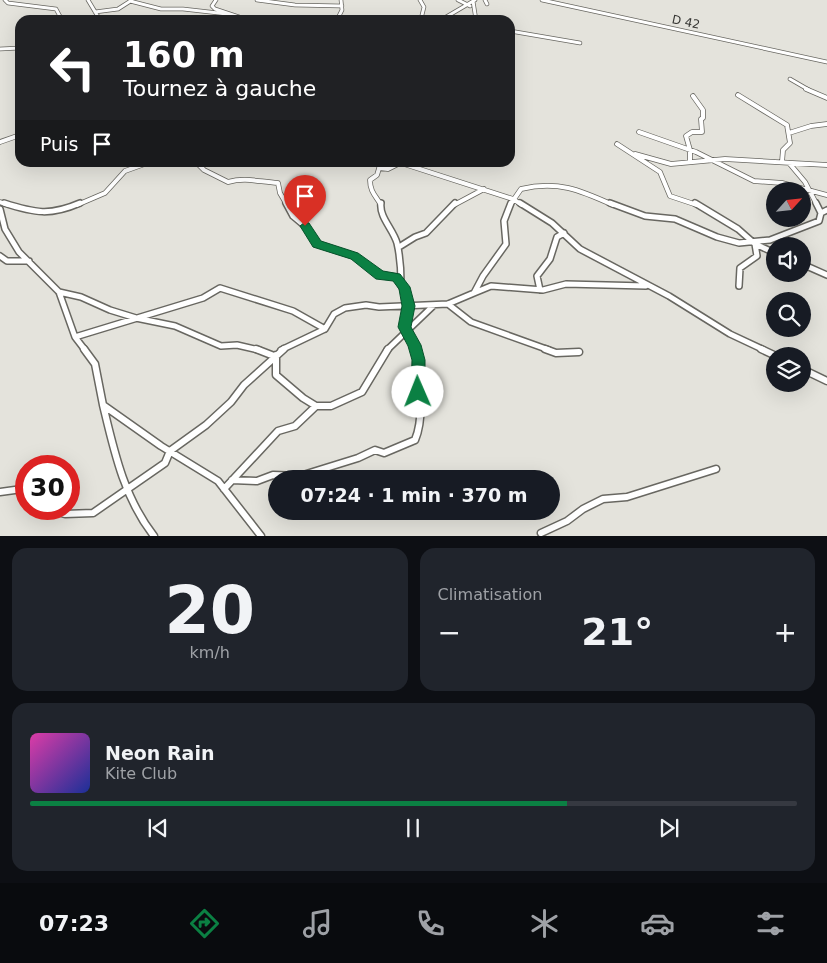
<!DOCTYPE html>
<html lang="fr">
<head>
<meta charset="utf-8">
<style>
	:root { --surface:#171b24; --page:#20242c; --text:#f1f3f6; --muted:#9ea1a6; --line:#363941; --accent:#0b8043 }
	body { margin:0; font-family:"DejaVu Sans",sans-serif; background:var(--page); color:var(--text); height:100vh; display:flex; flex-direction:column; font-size:19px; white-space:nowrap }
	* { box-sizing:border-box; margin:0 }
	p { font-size:16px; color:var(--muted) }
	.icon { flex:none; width:28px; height:28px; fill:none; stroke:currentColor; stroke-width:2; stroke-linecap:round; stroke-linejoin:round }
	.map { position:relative; height:536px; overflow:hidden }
	.details { display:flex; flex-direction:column; gap:12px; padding:12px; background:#0d0f14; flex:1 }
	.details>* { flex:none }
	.banner { position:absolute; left:15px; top:15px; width:500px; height:152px; border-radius:15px; box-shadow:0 5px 20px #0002; background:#202124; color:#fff; overflow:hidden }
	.needle { width:32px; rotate:63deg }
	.fabs { position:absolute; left:766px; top:182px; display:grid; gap:10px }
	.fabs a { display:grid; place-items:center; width:45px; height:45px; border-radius:50%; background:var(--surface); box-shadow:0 5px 20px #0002; font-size:25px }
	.speed { position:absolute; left:15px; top:455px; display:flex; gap:10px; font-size:25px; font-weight:700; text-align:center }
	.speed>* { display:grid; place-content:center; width:65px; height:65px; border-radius:50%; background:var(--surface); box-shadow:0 5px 20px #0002; line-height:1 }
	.speed .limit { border:8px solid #d22; background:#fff; color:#111 }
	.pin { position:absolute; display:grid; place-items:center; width:42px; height:42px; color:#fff; margin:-51px -21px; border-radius:50% 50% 50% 0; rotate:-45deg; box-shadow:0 0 5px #0007 }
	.pin .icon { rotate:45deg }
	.me { position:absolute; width:55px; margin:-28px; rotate:359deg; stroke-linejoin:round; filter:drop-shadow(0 0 4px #0008) }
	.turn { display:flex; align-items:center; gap:18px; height:105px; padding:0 25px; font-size:22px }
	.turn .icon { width:65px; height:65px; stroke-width:2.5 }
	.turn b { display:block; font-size:35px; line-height:42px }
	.then { display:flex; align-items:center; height:48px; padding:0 25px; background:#0003; gap:10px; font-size:19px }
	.big { font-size:38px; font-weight:700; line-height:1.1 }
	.details .widget { flex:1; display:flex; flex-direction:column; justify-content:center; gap:8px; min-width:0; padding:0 18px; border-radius:15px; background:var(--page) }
	.details .dial { align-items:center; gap:0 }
	.dial b { font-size:65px; line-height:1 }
	.song { display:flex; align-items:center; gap:15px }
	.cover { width:60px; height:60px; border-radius:8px; background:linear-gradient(135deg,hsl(320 70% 55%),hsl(230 70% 35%)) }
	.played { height:5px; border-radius:2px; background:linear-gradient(90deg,var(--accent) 70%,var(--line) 70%) }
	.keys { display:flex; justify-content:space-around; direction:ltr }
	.heat { display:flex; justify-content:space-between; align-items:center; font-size:28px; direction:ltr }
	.details .tiles { flex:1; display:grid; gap:12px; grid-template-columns:1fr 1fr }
	.widget:last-child { grid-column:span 2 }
	.trip { position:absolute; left:268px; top:470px; width:292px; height:50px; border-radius:25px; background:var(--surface); box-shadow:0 5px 20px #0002; font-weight:700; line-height:50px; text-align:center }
	.tabs { display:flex; height:80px; justify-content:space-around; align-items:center; background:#090b0e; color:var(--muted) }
	.tabs .icon { width:35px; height:35px }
	.tabs .active { color:var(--accent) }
	.tabs b { font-size:22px; color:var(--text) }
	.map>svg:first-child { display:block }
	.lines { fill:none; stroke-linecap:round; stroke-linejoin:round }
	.minor-far3-casing { stroke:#686761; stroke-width:4.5 }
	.minor-far2-casing { stroke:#686761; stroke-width:5.5 }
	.minor-far1-casing { stroke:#686761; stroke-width:8 }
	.minor-casing { stroke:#686761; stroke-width:9 }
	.minor-far3 { stroke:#fff; stroke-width:3 }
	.minor-far2 { stroke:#fff; stroke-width:4 }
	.minor-far1 { stroke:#fff; stroke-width:5 }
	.minor { stroke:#fff; stroke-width:6 }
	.route { fill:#0b8043; stroke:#07532c }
	.labels { text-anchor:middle; stroke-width:4; stroke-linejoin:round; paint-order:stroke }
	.far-street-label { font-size:12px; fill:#383835; stroke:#e4e3dc }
</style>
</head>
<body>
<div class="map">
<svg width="827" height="536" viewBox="0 0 827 536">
	<rect width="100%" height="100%" fill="#e4e3dc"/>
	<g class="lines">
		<defs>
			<path id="minor-far3" d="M 5,0 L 8,3 L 56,9 L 62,20
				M 88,0 L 100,20
				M 216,0 L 212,6 L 215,9 L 248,20
				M 257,0 L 295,5 L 342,6
				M 420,0 L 424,7 L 422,15
				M 458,0 L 470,6
				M 485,0 L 487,4
				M 542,0 L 827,62
				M 130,1 L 161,9 L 183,9 L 227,14
				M 473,1 L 476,20
				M 95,12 L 118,9 L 132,0
				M 337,20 L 342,10 L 341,0
				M 441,20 L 475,0
				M 510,31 L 580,43
				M 0,49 L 20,48
				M 790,79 L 809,90"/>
			<path id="minor-far2" d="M 806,89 L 827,98
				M 738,95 L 787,125 L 790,143 L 783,150 L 782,162
				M 639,132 L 696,152 L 754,181 L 782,183 L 827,195
				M 789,133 L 811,126 L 827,124
				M 0,142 L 20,135
				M 617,144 L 660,172 L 670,196 L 697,205
				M 635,154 L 671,164 L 725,159 L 827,165
				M 690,161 L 690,150 L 686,136 L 692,132 L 702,132 L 701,119 L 703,118 L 703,110 L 693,96
				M 196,162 L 204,170 L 228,182 C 246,177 259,182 278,183 L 280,193 L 287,205
				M 398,162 L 513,199 L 522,205
				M 789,163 L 805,182 L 817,205
				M 379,168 L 388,169 L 400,163
				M 0,202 L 8,205
				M 77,205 L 105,193 L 125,171 L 150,162
				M 381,205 C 376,196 370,192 370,180 L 377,175 L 381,162
				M 454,205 L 484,189
				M 510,205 L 521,189 C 557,180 580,190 613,205"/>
			<path id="minor-far1" d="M 4,203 C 35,213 50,216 80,203
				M 286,203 L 293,216 L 305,226 L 317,244 L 354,256 L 380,275 L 396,277 L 407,296 L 404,327 L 415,350
				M 381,203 C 379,217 393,229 397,243 C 400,256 401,270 401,283
				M 520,203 L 552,223 L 580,249 L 669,296 L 730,334 L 764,350
				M 610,203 L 645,216 L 675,219 L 717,237 L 739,243 L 770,240 L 819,221 L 821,213 L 827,210
				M 695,203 L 738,229 L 755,244 L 775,253
				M 816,203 L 821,213
				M 0,209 L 5,229 L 19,252 L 59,292 L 75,337 L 85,350
				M 399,247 L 415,237 L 426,233 L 455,203
				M 0,256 L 7,261 L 29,261
				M 802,264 L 827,275
				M 739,286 L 740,268 L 757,256 L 755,244
				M 540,290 L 537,276 L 550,259 L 557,237 L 564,233
				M 59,292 L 81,297 L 110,310 L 136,318 L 175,326 L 221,346 L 237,345 L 259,350
				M 474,293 L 491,286 L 543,290 L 566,284 L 646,286
				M 448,304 L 471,322 L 549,350
				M 75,337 L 203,298 L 220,288 L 293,311 L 325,329
				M 281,350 L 325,329 L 334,314 L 345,308 L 366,305 L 379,307 L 448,304 L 474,293 L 483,276 L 506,244 L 504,221 L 511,203
				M 387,350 L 433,306"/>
			<path id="minor" d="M 84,349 L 95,364 L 103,405 L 161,446 L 218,481 L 261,536
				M 256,349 L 274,356
				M 545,349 L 556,353 L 579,352
				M 761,349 L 776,356
				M 276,355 L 276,375 L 303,398 L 316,406 L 331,406 L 362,392 L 388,349
				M 802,369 L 827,381
				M 103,405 C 114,451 124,498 154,536
				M 232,480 L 257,481 L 273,475 L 300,476 L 358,458 L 375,450 L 384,453 L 415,440 C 425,417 420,373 415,349
				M 224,489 L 278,431 L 295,426 L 316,406
				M 0,492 L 22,489 L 26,497
				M 46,509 L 65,514 L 93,513 L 165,463 L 170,451 L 206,425 L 231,402 L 244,385 L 284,349
				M 541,533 L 567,521 L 583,509 L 603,499 L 627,497 L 716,469"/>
		</defs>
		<use href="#minor-far3" class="minor-far3-casing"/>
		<use href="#minor-far2" class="minor-far2-casing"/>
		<use href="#minor-far1" class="minor-far1-casing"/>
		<use href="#minor" class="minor-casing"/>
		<use href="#minor-far3" class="minor-far3"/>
		<use href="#minor-far2" class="minor-far2"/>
		<use href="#minor-far1" class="minor-far1"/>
		<use href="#minor" class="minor"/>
	</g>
	<path class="route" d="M 305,222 L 309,223 L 321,241 L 358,253 L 383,271 L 400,274 L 410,287 L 415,306 L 411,327 L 421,345 L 425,360 L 425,392 L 423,397 L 418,398 L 413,397 L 411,392 L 412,360 L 408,346 L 398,327 L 402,306 L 399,289 L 393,281 L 376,279 L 351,259 L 313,247 L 300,226 Z"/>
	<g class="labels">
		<g class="far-street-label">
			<text transform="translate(686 22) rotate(12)" y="4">D 42</text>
		</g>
	</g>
</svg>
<div class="fabs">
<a><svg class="needle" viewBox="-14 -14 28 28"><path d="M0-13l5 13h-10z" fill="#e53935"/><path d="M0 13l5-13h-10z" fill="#9ea1a6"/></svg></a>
<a><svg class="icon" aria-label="sound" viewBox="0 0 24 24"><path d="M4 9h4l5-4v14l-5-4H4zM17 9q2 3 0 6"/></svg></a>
<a><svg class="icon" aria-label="search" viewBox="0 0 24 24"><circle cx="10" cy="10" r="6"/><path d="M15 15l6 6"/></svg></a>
<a><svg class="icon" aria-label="layers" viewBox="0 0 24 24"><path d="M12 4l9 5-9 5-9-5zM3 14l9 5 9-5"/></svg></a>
</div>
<div class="speed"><div class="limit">30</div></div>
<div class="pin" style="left:305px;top:226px;background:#d93025"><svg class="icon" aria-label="arrive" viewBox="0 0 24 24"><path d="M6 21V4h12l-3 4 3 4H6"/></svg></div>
<svg class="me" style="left:418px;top:392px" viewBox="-20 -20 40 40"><circle r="19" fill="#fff"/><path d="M0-13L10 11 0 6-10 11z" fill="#0b8043"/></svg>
<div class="trip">07:24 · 1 min · 370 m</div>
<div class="banner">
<div class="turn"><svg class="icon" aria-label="left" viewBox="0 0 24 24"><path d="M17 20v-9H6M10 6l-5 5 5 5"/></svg><div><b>160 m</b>Tournez à gauche</div></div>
<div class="then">Puis<svg class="icon" aria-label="arrive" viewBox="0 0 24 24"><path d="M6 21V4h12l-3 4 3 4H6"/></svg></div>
</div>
</div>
<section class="details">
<div class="tiles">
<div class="widget dial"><b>20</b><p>km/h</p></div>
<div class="widget"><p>Climatisation</p>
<div class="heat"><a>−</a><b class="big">21°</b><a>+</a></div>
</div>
<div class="widget">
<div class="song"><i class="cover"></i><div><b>Neon Rain</b><p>Kite Club</p></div></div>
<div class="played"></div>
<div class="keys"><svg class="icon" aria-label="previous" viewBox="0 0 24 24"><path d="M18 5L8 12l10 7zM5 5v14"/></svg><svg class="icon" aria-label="pause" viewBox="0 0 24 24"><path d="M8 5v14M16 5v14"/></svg><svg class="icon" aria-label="next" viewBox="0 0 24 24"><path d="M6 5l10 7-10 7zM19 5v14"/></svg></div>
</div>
</div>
</section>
<nav class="tabs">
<b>07:23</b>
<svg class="icon active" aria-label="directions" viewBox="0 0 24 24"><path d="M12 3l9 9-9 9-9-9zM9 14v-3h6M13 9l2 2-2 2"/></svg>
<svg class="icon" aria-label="music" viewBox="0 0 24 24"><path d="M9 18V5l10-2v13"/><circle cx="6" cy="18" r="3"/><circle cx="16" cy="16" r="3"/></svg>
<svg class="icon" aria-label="phone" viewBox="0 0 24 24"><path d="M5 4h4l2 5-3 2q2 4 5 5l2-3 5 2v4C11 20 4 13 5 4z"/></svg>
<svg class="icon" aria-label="climate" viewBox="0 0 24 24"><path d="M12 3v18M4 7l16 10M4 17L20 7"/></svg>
<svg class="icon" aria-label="car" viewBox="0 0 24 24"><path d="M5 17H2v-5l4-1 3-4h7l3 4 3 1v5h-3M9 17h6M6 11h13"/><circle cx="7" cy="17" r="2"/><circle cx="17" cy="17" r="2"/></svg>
<svg class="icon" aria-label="filters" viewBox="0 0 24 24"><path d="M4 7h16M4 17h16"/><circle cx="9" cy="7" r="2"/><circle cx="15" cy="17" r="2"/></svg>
</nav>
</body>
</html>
